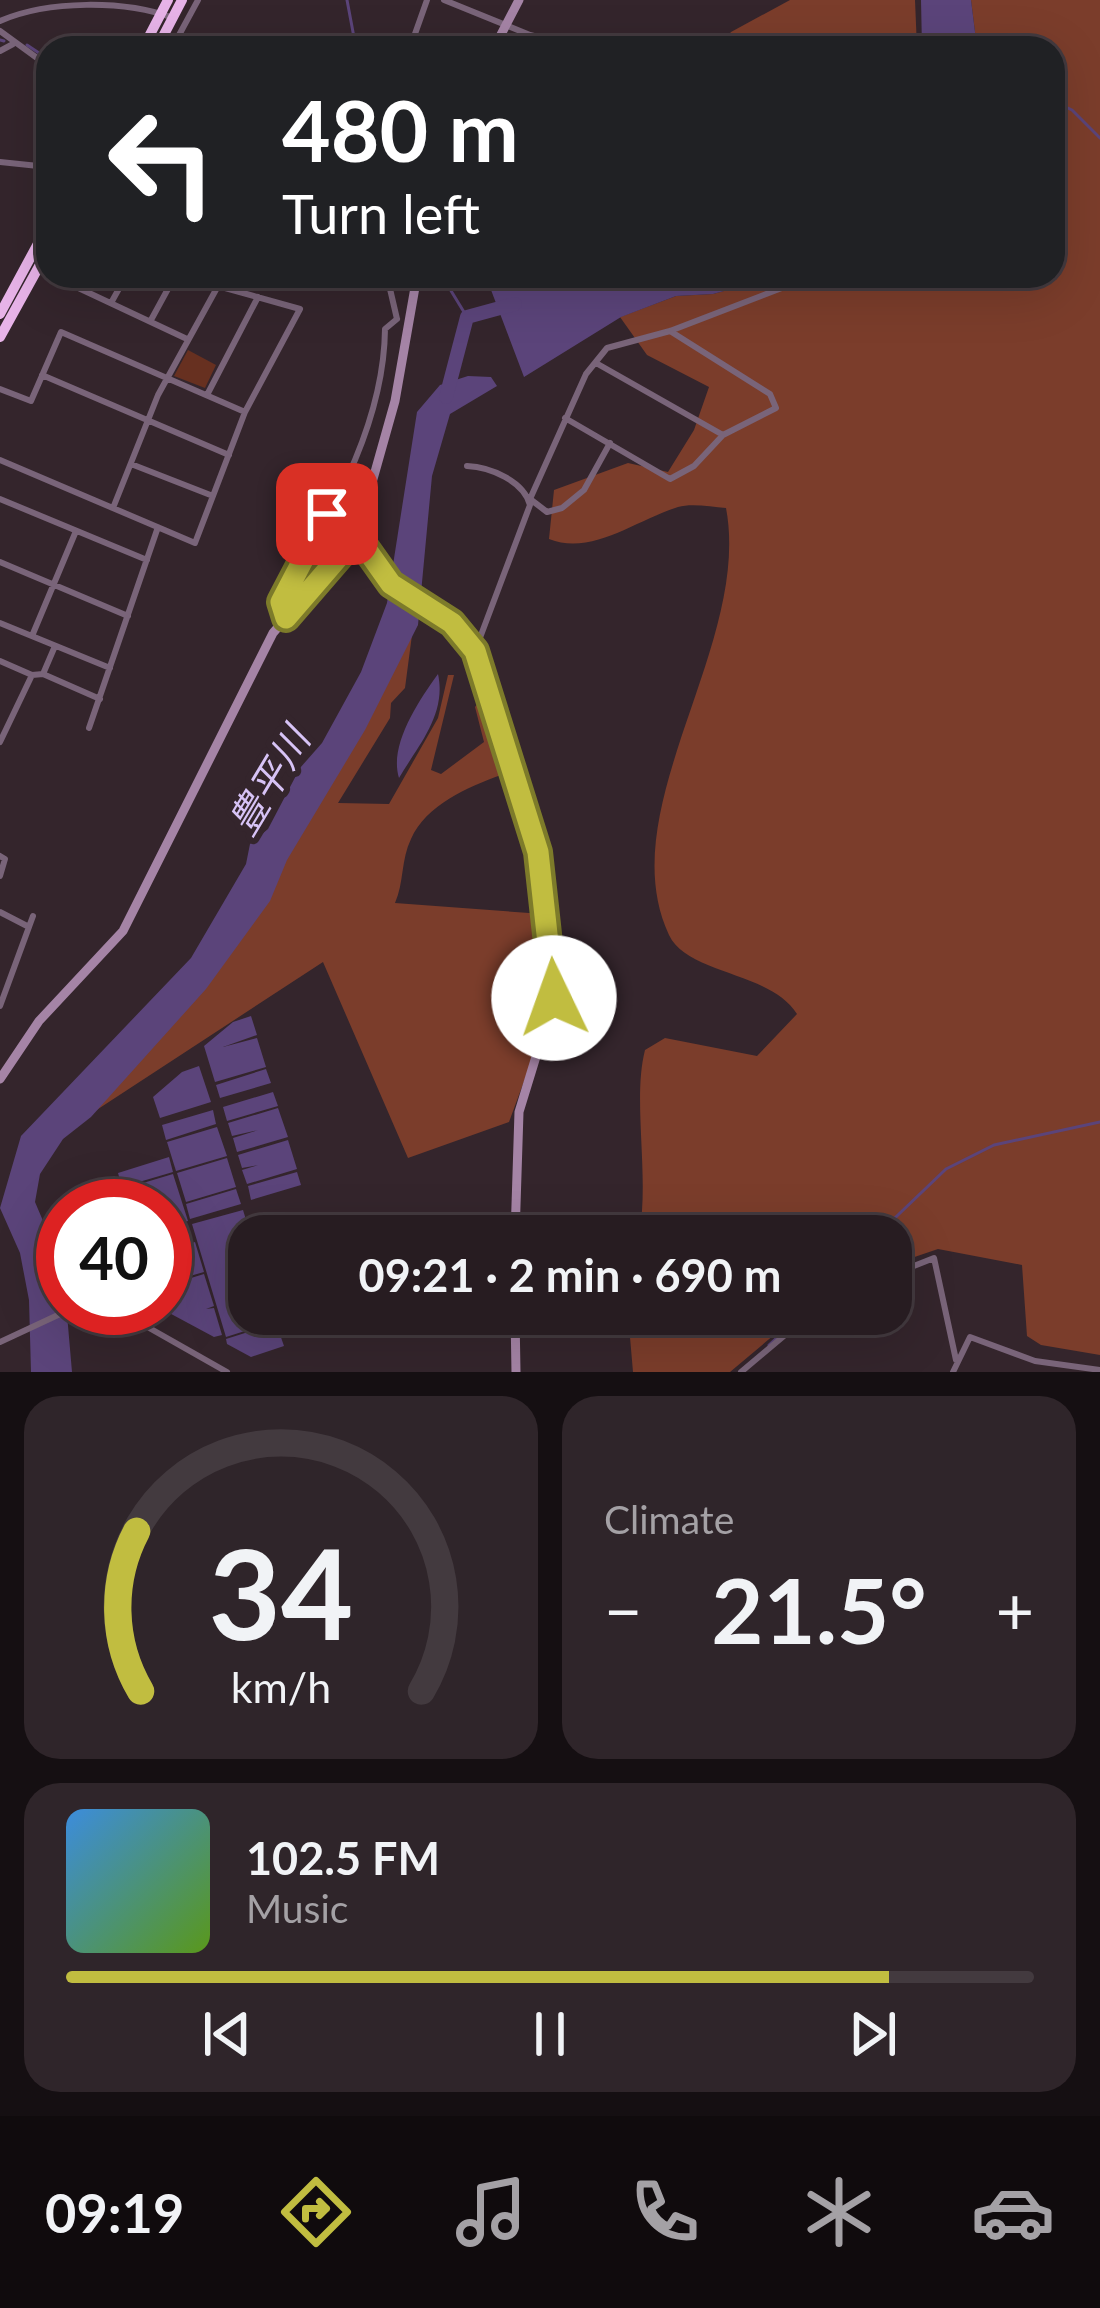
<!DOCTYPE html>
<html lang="en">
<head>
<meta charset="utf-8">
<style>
	:root { --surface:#271c21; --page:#2f252a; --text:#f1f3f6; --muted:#a4a1a5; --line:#433a3f; --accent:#c1bd40 }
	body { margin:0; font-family:Lato,"Noto Sans JP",sans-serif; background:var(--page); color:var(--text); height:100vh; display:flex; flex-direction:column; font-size:45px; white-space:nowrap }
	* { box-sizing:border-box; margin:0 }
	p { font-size:39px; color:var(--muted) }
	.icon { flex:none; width:66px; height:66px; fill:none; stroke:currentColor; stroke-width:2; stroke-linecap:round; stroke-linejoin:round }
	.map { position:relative; height:1372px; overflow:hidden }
	.side { display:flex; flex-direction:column; gap:24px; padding:24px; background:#150f12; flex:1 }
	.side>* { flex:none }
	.guide { position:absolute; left:36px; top:36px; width:1029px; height:252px; border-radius:36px; box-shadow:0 12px 48px #0002,0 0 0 3px var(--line); background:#202124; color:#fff; overflow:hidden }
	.speed { position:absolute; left:36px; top:1179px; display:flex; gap:24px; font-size:60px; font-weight:700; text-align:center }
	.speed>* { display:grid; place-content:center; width:156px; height:156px; border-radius:50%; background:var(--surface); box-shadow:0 12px 48px #0002,0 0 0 3px var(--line); line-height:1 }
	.speed .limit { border:18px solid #d22; background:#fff; color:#111 }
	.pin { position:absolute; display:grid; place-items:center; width:102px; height:102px; color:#fff; margin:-51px; border-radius:24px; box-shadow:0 6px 18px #0006 }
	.me { position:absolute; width:132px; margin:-66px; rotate:357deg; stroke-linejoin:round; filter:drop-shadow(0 0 9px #0008) }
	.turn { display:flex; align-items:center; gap:42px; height:252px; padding:0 48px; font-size:54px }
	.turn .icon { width:156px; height:156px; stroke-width:2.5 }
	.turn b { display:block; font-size:84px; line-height:102px }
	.big { font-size:90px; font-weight:700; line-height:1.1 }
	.side .tile { flex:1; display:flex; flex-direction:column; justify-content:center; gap:18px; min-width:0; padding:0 42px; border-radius:36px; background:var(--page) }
	.side .dial { align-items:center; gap:0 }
	.dial svg { height:312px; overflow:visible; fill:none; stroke:var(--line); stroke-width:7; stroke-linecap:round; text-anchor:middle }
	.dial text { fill:var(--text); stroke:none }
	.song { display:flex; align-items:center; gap:36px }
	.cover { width:144px; height:144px; border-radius:18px; background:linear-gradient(135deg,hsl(210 70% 55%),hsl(90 70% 35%)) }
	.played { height:12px; border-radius:6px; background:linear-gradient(90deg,var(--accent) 85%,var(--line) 85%) }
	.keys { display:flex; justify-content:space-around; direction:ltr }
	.heat { display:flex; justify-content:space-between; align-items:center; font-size:66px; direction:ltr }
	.side .tiles { flex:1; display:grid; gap:24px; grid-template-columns:1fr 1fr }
	.tile:last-child { grid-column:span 2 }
	.trip { position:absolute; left:228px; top:1215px; width:684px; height:120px; border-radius:36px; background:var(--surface); box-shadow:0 12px 48px #0002,0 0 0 3px var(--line); font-weight:700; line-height:120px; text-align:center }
	.menu { display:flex; height:192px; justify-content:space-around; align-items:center; background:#100b0d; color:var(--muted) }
	.menu .icon { width:84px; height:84px }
	.menu .on { color:var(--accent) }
	.menu b { font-size:54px; color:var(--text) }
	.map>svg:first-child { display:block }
	.green { fill:#673020 }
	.forest { fill:#7b3d2b }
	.water { fill:#5b447a }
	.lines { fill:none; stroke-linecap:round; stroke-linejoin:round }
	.stream { stroke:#5b447a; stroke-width:3 }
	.river { stroke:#5b447a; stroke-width:14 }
	.street { stroke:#796479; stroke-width:6 }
	.secondary { stroke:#a584a6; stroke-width:9 }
	.highway { stroke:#e7b3e8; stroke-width:10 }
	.route-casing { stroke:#7d7b2a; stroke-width:30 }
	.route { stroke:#c1bd40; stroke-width:21 }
	.labels { text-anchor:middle; stroke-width:12; stroke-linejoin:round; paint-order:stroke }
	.water-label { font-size:39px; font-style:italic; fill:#d7c3f6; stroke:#34252c }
</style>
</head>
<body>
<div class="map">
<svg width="1100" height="1372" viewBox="0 0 1100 1372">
	<rect width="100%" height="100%" fill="#34252c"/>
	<path class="green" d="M 188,350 L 216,365 L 205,388 L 174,376 Z"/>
	<path class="forest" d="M 790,0 L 915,0 L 917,48 L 719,48 L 731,32 Z
		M 971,0 L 1100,0 L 1100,1355 L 1041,1345 L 1027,1336 L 1022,1265 L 938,1249 L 891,1265 L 891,1236 L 639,1236 C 650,1175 632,1101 645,1050 L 665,1038 L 757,1056 L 797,1014 C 770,971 688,975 669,935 C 610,809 752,646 726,508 C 711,507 692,503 678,507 C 636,520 592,556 549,539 L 554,490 L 628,463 L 668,472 L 694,430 L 709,387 L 647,355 L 620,317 L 676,296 L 713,294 L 778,276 L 1053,276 L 1053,48 L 977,48 Z
		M 415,612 L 405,688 L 391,703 L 390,718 L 338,803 L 389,804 L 438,718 L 448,675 L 454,675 L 431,770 L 441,774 L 484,742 L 475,707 L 482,698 L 535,861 L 532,871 L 501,775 C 468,787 426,805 411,839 C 401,859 404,883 395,903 L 543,914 L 549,995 L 545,1024 L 509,1122 L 408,1158 L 323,962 L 92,1113 L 257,912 Z
		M 628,1314 L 799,1314 L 730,1372 L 633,1372 Z"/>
	<path class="water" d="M 921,0 L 971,0 L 977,48 L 922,48 Z
		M 499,276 L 778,276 L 713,294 L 676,296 L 621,317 L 524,377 L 488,282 Z
		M 468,376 L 491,377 L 497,386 L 450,414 L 432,476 L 418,625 L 365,730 L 287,860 L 270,901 L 206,989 L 91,1117 L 63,1139 L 40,1174 L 35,1202 L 63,1268 L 72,1372 L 31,1372 L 29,1300 L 20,1253 L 0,1208 L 21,1136 L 191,958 L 246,864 L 250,844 L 268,829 L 300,768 L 322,743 L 361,672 L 387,603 L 417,412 L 440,385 Z
		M 438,674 C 447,715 417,747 399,778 C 389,746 417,703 438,674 Z
		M 251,1016 L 257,1035 L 223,1047 L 257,1038 L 266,1067 L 215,1082 L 204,1046 L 233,1022 Z
		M 199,1066 L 211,1102 L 160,1118 L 153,1097 L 182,1072 Z
		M 266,1069 L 271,1083 L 220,1098 L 216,1085 Z
		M 273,1092 L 278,1106 L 227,1121 L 223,1107 Z
		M 278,1108 L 288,1137 L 237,1152 L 233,1138 L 258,1130 L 232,1136 L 228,1123 Z
		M 213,1110 L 216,1124 L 166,1140 L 162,1125 Z
		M 217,1127 L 227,1156 L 176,1171 L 167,1142 Z
		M 288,1140 L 297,1169 L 247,1184 L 242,1170 L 258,1165 L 242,1168 L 238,1155 Z
		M 169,1157 L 173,1172 L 122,1187 L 118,1173 Z
		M 227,1158 L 236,1187 L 186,1202 L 177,1173 Z
		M 297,1172 L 301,1185 L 251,1200 L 248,1186 Z
		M 173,1174 L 188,1221 L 165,1227 L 165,1206 L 128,1206 L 123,1189 Z
		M 236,1189 L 241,1204 L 190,1219 L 186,1204 Z
		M 243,1210 L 251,1236 L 249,1258 L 235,1263 L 249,1260 L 249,1314 L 274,1314 L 276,1321 L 226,1337 L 192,1224 Z
		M 195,1242 L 204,1272 L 165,1283 L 165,1251 Z
		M 204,1274 L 214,1306 L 206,1309 L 214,1308 L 222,1335 L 214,1337 L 160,1308 L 165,1308 L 165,1286 Z
		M 276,1323 L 284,1346 L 251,1357 L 227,1344 L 226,1339 Z"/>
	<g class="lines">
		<path class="stream" d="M 347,0 L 356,48
			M 0,40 L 4,41
			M 27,45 L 48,59
			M 1053,101 L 1072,110 L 1100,138
			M 442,276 L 467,317
			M 876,1236 L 946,1169 L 994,1145 L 1100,1122
			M 769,1345 L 803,1314"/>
		<path class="river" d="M 446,397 L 467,317 L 515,304"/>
		<path class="street" d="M 444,0 L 530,35 L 581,48
			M 0,21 C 48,0 125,0 173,18
			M 0,31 L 48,66
			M 115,48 L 121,36 L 146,42
			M 172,48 L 198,0
			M 410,48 L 427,0
			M 584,48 L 629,46
			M 0,51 L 13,44
			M 47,135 L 48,133
			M 0,162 L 48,167
			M 77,276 L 72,285 L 187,339
			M 387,276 L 397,319
			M 111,303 L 126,276
			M 151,320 L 175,276
			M 596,363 L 723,435
			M 42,375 L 229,455
			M 0,389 L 31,401 L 61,332 L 245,412
			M 207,395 L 258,297
			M 565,418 L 670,479 L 694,466 L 723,435 L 776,408 L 770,394 L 670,331
			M 610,443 L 584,490 L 562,508 L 547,512 L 530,499 L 586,374 L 607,348 L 670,331 L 813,276
			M 0,460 L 195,543 L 245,412 L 300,309 L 218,286 L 204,276
			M 131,464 L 213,496
			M 467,466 C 490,467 524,481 530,505 L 475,651
			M 0,499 L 147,560
			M 113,508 L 158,395 L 218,286
			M 0,562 L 128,616
			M 286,618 L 281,602 C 328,518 384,428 385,329 L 397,319
			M 0,623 L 110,668
			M 32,636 L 76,531
			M 0,661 L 32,675 L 0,742
			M 43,674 L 55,646
			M 32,675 L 43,674 L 100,699
			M 89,728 L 158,527
			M 0,856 L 5,859 L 0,876
			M 0,912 L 29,927
			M 0,1006 L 33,916
			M 891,1275 L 934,1258 L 956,1360
			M 114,1308 L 227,1372
			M 0,1342 L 73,1308
			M 741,1372 L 810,1314
			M 953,1372 L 970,1337 L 1035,1361 L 1100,1370"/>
		<path class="secondary" d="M 494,48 L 519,0
			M 417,276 L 395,401 L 364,511 L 362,535 L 369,555 L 391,584 L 452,623 L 475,651 L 538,852 L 554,998 L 519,1112 L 515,1236
			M 0,1079 L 39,1021 L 123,931 L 273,633 L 343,552 L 364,546
			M 515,1314 L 516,1372"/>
		<path class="highway" d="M 143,48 L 168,0
			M 157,48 L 182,0
			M 0,314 L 48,225
			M 0,337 L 48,250"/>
	</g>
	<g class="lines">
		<defs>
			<path id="route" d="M 327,514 L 281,602 L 286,618 L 343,552 L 364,546 L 391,584 L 452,623 L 475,651 L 538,852 L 554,998"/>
		</defs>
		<use href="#route" class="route-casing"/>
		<use href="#route" class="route"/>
	</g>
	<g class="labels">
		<g class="water-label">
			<text transform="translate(269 781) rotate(-59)" y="14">豊平川</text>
		</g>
	</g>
</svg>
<div class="speed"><div class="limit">40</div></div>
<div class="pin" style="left:327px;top:514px;background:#d93025"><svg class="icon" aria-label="arrive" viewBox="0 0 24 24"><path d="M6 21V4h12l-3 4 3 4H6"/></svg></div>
<svg class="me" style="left:554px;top:998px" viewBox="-20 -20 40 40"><circle r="19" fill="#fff"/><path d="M0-13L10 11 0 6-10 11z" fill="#c1bd40"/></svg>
<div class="trip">09:21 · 2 min · 690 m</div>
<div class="guide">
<div class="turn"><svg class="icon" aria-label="left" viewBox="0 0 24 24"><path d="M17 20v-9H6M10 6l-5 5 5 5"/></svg><div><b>480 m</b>Turn left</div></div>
</div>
</div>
<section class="side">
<div class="tiles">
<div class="tile dial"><svg viewBox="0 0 100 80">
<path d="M14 69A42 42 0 1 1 86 69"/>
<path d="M14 69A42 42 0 0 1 13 28" stroke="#c1bd40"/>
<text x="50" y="56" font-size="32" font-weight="700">34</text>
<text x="50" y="72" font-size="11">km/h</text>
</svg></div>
<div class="tile"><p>Climate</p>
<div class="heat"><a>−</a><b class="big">21.5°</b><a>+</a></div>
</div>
<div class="tile">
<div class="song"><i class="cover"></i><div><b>102.5 FM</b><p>Music</p></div></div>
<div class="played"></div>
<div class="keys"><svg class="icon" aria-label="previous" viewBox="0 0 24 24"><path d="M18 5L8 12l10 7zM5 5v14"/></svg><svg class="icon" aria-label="pause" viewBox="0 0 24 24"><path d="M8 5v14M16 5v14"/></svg><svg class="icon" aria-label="next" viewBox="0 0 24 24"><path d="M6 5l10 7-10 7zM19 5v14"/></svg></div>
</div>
</div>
</section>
<nav class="menu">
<b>09:19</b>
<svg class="icon on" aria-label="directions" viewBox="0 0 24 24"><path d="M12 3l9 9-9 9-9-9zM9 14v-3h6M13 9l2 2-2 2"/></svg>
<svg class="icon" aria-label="music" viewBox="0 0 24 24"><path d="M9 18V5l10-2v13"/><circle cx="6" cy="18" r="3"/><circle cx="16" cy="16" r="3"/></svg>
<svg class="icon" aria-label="phone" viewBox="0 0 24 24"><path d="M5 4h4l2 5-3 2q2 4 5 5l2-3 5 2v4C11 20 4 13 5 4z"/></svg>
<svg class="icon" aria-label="climate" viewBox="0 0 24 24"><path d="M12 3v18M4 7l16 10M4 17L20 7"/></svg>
<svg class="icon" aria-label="car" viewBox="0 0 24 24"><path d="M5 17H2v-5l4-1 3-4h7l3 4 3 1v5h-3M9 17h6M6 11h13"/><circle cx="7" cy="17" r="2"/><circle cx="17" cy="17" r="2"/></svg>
</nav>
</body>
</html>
